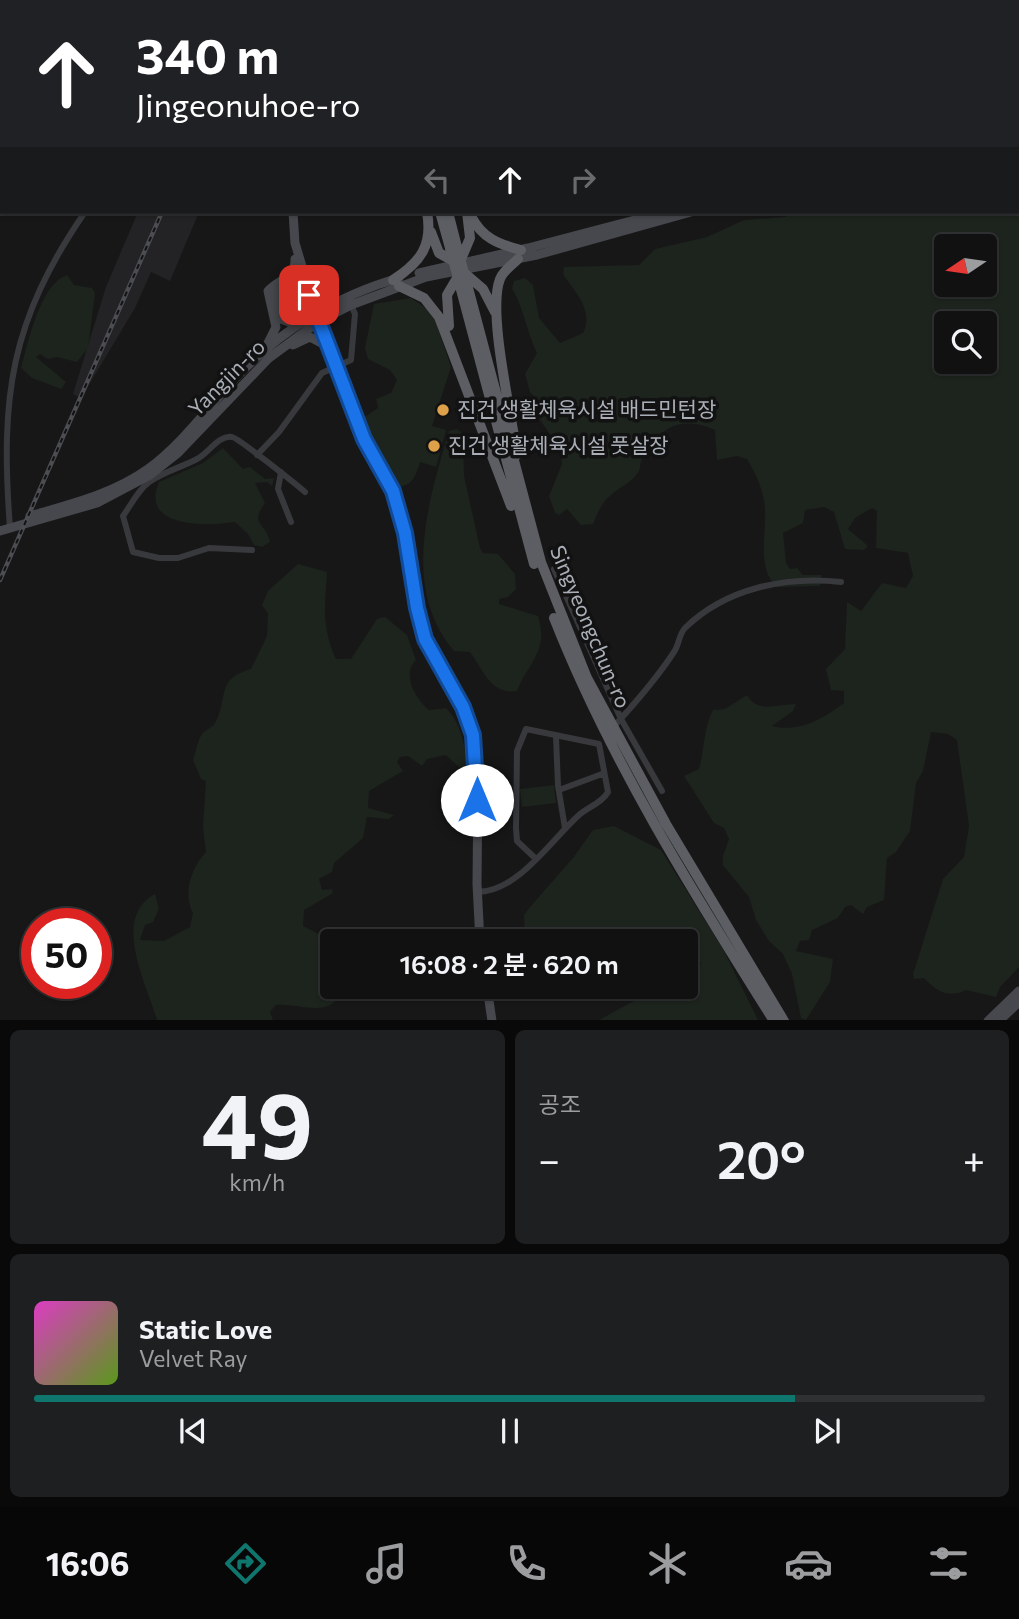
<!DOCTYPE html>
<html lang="ko">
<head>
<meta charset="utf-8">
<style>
	:root { --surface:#111112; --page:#1e1f20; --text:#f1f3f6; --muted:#9c9d9f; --line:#303132; --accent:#0f766e }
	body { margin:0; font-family:Commissioner,"Noto Sans KR",sans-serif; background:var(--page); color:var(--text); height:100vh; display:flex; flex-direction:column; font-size:26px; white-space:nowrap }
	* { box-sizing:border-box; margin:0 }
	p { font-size:23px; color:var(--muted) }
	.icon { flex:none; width:38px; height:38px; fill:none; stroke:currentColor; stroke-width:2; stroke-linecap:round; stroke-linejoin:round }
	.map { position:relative; height:1020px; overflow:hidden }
	.side { display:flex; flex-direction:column; gap:10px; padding:10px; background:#09090a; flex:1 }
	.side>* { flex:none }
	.banner { position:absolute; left:0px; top:0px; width:1020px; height:214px; box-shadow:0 2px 5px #0004,0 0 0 2px var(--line); background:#202124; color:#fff; overflow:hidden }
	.needle { width:46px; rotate:257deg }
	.fabs { position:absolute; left:934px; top:234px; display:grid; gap:14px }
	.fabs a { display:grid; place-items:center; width:63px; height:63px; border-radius:7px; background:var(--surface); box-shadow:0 2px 5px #0004,0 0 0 2px var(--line); font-size:35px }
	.speed { position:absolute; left:21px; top:908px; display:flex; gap:14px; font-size:35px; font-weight:700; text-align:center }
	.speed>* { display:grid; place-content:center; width:91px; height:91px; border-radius:50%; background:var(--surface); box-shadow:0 2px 5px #0004,0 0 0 2px var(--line); line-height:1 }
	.speed .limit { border:10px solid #d22; background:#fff; color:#111 }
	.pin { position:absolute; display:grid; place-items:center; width:60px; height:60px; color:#fff; margin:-30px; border-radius:14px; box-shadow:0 4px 10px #0006 }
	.me { position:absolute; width:77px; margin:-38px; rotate:0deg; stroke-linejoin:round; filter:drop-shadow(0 0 5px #0008) }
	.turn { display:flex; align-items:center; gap:24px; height:147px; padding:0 21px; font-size:32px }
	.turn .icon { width:91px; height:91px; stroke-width:2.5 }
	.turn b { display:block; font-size:49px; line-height:60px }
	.lanes { display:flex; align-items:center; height:66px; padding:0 21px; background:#0003; justify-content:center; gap:35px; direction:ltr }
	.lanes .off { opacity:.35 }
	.big { font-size:52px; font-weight:600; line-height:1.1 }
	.side .tile { flex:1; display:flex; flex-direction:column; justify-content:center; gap:10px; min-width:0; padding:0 24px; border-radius:10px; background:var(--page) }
	.side .dial { align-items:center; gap:0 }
	.dial b { font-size:91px; line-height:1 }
	.song { display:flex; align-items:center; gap:21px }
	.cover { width:84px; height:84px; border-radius:10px; background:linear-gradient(135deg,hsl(310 70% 55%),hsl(90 70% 35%)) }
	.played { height:7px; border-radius:4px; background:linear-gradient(90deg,var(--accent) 80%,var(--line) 80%) }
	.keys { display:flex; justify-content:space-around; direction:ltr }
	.heat { display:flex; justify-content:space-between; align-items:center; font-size:38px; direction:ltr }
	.side .tiles { flex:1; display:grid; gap:10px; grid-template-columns:1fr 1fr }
	.tile:last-child { grid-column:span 2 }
	.trip { position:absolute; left:320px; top:929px; width:378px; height:70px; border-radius:7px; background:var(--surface); box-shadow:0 2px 5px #0004,0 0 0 2px var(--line); font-weight:600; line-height:70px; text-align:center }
	.dock { display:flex; height:112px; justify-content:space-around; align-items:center; background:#070707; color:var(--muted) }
	.dock .icon { width:49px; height:49px }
	.dock .current { color:var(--accent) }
	.dock b { font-size:32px; color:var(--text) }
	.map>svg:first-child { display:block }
	.built { fill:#232325 }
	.green { fill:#1d231d; fill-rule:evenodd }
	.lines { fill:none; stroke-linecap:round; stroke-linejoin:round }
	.river { stroke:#2e363b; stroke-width:10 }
	.minor { stroke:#38393d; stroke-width:6 }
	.secondary { stroke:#46484d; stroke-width:9 }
	.trunk { stroke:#5c5e64; stroke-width:10 }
	.rail-casing { stroke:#4b4d52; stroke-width:4.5 }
	.rail { stroke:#121213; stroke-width:2; stroke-dasharray:5; stroke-linecap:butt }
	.trunk-bridge { stroke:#5c5e64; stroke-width:10 }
	.route-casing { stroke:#114b97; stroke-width:18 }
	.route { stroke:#1a73e8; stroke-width:12 }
	.poi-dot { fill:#dea149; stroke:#121213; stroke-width:2.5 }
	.labels { text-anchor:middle; stroke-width:7; stroke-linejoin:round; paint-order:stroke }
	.street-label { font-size:21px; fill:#aaafb7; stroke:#121213 }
	.poi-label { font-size:21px; fill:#aaafb7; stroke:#121213; text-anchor:start }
</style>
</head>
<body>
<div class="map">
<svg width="1019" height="1021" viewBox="0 0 1019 1021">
	<rect width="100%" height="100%" fill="#171718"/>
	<path class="built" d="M 138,212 L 199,212 L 170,281 L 151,272 L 135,308 L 81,398 L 73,394 L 106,287 Z"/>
	<path class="green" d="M 584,0 L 964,0 L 583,2 Z
		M 1019,118 L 1019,967 L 1000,987 L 996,997 L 966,990 C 948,999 936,991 924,978 L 914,979 L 913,974 L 943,879 L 964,857 L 969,826 L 957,740 L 948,734 L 931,732 L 923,771 L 916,783 L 910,831 L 896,852 L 887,858 L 884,900 L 867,907 L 863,914 L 851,905 L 845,907 L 838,918 L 812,930 L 809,940 L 800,941 L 796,951 L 833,959 L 830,982 L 806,1020 L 801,1018 L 792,974 L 783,954 L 769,941 L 756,920 L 749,897 L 723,865 L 723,856 L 729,839 L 724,828 L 714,823 L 684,776 L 699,769 C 705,748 703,729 713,710 L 725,709 L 747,695 C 758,714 777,704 796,704 L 793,711 L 772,726 C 799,733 823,719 844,703 L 844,691 L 831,690 L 826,669 L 845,649 L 847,602 L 861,611 L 882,583 L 906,588 L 913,576 L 908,553 L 876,548 L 877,511 L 872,508 L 855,518 L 848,529 L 868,546 L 864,550 L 845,549 L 834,512 L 824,507 L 805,510 L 803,523 L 783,533 L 786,563 L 790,569 L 797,568 L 803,575 L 822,575 L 820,586 L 777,587 C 757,570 766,536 765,512 C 765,493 757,476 747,459 L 737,456 L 717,460 L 715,430 C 683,416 661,425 643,456 C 640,460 641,466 639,471 C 632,483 619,487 610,496 C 602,502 597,514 593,524 L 581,525 L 567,509 L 559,515 L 555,513 L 549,496 L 562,464 L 560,450 L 539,418 L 541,404 L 530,392 L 525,374 L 537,353 C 528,335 522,303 512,289 L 514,281 L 525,278 L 533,285 L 539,318 L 560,343 L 583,333 C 594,310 576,294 563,274 L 564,267 L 639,265 L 655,249 L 707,237 L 744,220 L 784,217 L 799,212 L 1018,212 ZM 947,247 L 985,247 L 985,285 L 947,285 ZM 947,324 L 985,324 L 985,362 L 947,362 Z
		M 67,275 L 74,285 L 92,288 L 95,293 L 88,348 L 77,362 L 57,357 L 48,359 L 40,354 L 36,357 L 66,382 L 61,389 L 32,378 L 21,368 C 28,343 40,284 67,275 Z
		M 411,298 L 433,313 L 451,367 L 432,426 L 446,430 L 436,467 L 420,462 C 416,476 413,485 398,487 L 366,430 L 363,418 L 378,408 L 376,399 L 391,393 L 397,380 L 390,370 L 368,359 L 365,348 L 374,304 Z
		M 457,429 L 463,434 L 464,476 L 480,548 L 483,553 L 498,554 L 515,574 L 516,589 L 508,597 L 499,599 L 499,604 L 538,616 C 549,652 529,661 517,691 C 491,695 483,670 470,652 L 454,651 C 401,588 428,502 449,431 Z
		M 223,448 L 243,469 L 250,467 L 265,479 L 274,478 L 272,486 L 267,482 L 255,483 L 265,503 C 249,525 266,522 270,542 L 262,547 L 254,545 L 248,534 L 235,522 C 208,526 139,529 159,482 L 203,463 Z
		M 298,564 L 327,572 C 325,607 321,625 336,659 L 351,659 L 377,619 L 385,617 L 407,635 L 416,660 C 401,675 416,699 429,710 L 446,708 C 463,725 466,752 468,776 L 446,755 L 427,759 L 422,766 L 408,756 L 400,757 L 397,762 L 403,771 L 369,791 L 368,808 L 394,815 L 389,819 L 367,817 L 363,838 L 334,863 L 332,872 L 319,879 L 322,890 L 332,889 L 333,893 L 304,910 L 303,926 L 317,933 L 326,955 L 332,962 L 332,987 L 344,987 C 332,1021 302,1003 276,1005 L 270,1012 L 273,1020 L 157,1020 C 148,987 110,918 155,894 L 159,909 L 153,922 L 145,925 L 140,940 L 164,941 L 190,927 L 193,913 C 182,893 192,867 206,852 L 203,827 L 206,781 L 201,779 L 193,760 C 196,752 197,741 202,734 C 205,730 212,728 215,723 C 229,697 215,679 251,669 L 267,636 L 268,614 L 262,605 L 268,591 Z
		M 554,785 L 556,803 L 522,807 L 520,789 Z
		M 614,826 L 661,850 L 723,949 L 758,1020 L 599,1020 L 652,991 L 679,993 L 692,985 L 701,963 L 687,940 L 650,941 L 640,927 L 621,941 L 525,941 L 524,915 L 530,907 L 573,858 L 593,830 Z"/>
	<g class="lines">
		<path class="river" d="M 80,2 L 80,0
			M 0,112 L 2,111"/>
		<path class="minor" d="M 1018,8 L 1019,8
			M 257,455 L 279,432 L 322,373 L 351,360 L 355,314 L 351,305
			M 281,472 L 278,489 L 291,522
			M 10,528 C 0,397 10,321 85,212
			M 252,550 L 209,548 L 178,558 L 159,558 L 133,552 L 123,516 C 131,505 138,490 149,482 C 163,472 182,467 197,459 C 209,453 218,435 232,437 C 237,437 297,485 305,492
			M 554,569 L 621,719 L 662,791
			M 616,724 C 637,701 657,678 674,652 C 679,645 679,634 685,628 C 726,588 786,576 841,582
			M 556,737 L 558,786 L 565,828
			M 559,790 L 602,774
			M 477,892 C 518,892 551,840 579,815 C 588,807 602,803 608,792 L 599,744 L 526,729 L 517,751 L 516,828 L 517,841 L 536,859"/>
		<path class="secondary" d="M 156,0 L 158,2
			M 168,2 L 169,0
			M 998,2 L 1001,0
			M 1011,2 L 1014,0
			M 293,212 L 295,243 L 322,333 L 364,439 L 393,491 L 401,518 L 417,608 L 425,639 L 463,707 L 473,735 L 478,778 L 477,884 L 480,942
			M 419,273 L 528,248 L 665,212
			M 299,322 L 294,324 L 281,319 L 275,293 L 282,286 L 295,283 L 308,293
			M 293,345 L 310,337 L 327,346
			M 266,347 L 276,327 L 268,291 C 279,279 296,278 295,259
			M 30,516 C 71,504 113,494 148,469 C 181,445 206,410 233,381 C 276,333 337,295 399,278
			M 0,531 L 97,503 L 150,475 L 178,453 L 269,358 L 318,322 L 351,305 L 426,277 L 537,255 L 691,212
			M 487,987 L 492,1021
			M 988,1021 L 1019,991
			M 999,1021 L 1019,1002"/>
		<path class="trunk" d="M 383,0 L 384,2
			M 440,212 L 450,248
			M 448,212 L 457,247
			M 467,212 L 470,238 L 459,264 L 461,270 L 483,289 L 495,312
			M 471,216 C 482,238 498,244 521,250
			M 431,232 L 439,253 L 459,264
			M 393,280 C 421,262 433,245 427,212
			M 467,284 L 541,562 L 587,678 L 666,824 L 784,1021
			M 399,286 L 424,298 L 439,317 L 511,506
			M 460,286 L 534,564
			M 449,326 L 447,295 L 460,273
			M 517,455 C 512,416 487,312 500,279 C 503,271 512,265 518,259
			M 554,618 C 610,760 693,892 774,1021"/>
		<defs>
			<path id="rail" d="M 252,2 L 253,0
				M 0,580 L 162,212"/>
		</defs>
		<use href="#rail" class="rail-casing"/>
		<use href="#rail" class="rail"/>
		<path class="trunk-bridge" d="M 457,247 L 467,284
			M 450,248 L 460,286"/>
	</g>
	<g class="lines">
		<defs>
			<path id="route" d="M 309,295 L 364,439 L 393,491 L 405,533 L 417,608 L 425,639 L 463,707 L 473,735 L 477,800"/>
		</defs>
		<use href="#route" class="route-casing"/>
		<use href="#route" class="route"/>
	</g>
	<g class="poi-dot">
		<circle cx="443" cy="410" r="7"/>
		<circle cx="434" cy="446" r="7"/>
	</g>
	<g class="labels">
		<g class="street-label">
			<text transform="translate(227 378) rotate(-45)" y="7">Yangjin-ro</text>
			<text transform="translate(590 627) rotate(67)" y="7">Singyeongchun-ro</text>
		</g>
		<g class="poi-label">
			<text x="457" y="417">진건 생활체육시설 배드민턴장</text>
			<text x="448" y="453">진건 생활체육시설 풋살장</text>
		</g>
	</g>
</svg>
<div class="fabs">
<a><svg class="needle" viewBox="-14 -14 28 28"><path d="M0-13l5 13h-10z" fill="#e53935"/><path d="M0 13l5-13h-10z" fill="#9c9d9f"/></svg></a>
<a><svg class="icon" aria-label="search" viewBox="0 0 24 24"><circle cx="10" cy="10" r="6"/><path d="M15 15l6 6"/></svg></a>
</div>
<div class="speed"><div class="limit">50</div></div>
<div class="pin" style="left:309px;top:295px;background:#d93025"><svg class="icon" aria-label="arrive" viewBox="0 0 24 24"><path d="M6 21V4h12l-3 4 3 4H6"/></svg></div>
<svg class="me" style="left:477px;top:800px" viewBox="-20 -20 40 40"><circle r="19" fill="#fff"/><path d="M0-13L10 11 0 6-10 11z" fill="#1a73e8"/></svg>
<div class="trip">16:08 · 2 분 · 620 m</div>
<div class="banner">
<div class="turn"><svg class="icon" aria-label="ahead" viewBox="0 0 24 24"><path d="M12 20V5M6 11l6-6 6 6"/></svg><div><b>340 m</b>Jingeonuhoe-ro</div></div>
<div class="lanes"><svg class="icon off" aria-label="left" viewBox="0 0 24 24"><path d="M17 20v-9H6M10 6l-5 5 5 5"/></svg><svg class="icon" aria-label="ahead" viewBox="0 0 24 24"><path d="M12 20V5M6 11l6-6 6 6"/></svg><svg class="icon off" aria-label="right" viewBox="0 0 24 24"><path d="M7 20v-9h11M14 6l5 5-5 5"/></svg></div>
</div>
</div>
<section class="side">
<div class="tiles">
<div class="tile dial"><b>49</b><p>km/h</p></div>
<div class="tile"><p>공조</p>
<div class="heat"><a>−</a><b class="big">20°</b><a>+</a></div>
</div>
<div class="tile">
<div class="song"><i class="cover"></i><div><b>Static Love</b><p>Velvet Ray</p></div></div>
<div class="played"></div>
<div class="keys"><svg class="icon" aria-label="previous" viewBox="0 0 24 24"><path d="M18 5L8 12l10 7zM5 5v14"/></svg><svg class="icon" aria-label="pause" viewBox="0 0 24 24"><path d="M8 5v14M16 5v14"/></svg><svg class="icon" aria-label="next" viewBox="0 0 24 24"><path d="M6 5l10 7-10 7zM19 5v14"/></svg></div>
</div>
</div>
</section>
<nav class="dock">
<b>16:06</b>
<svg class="icon current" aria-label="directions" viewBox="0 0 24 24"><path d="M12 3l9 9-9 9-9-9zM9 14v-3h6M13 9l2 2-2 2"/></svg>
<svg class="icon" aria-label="music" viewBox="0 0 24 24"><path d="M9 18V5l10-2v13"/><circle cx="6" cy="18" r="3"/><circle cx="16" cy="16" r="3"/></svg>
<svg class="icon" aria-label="phone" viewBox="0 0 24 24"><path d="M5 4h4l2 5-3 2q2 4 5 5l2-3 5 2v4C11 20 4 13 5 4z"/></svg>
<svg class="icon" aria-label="climate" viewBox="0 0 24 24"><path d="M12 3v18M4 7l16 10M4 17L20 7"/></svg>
<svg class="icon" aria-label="car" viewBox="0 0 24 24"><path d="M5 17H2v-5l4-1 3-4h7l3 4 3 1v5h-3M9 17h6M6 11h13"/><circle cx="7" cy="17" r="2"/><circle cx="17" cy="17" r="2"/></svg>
<svg class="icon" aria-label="filters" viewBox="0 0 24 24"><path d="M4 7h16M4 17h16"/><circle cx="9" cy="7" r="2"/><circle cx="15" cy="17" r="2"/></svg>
</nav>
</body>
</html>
